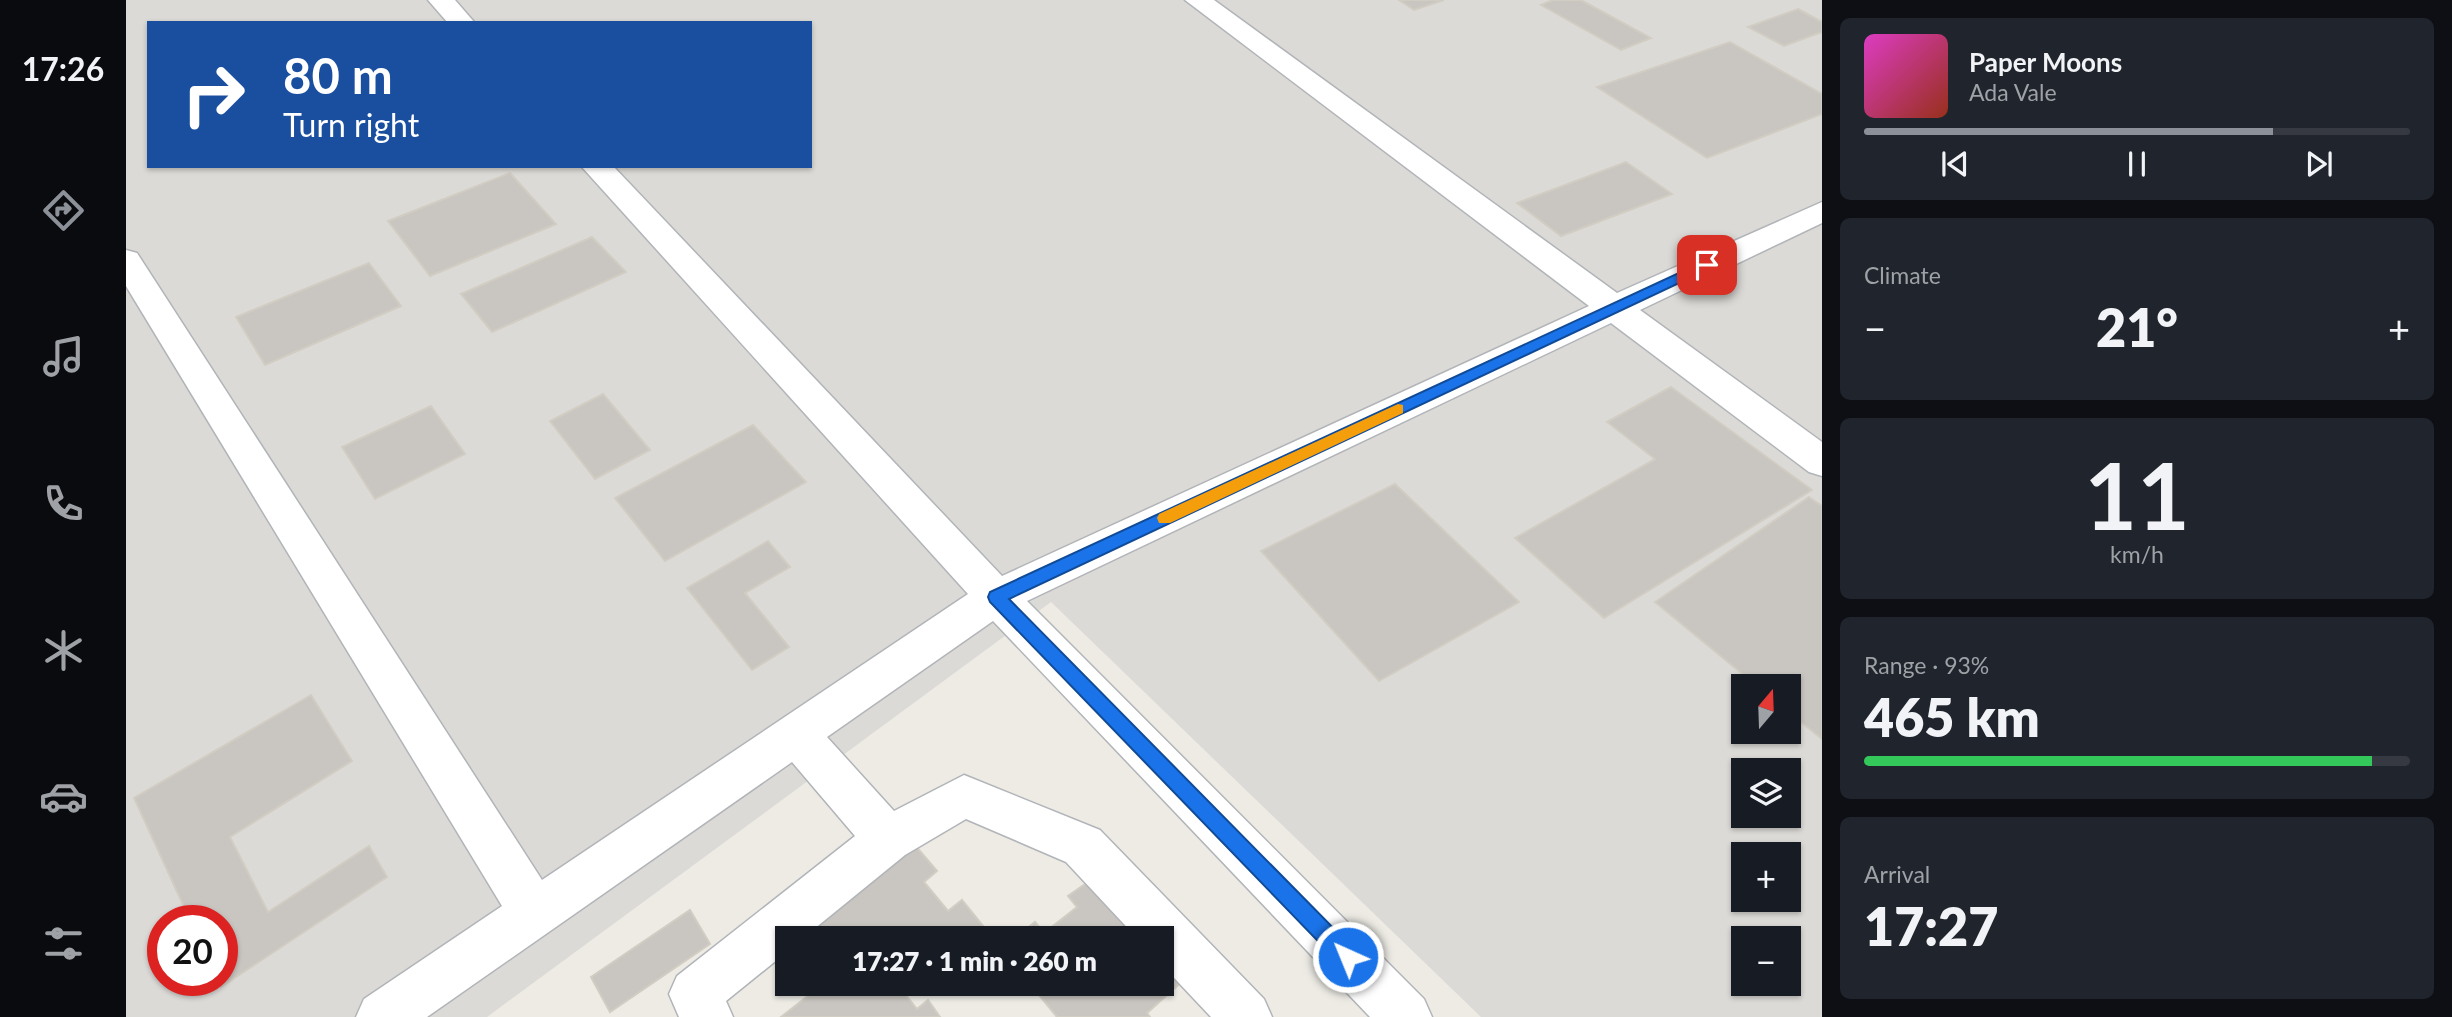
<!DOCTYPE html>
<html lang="en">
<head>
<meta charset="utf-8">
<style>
	:root { --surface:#171b24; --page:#20242c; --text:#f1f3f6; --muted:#9ea1a6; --line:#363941; --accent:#8c9099 }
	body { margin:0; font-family:Lato,sans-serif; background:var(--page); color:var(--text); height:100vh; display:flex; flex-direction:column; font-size:26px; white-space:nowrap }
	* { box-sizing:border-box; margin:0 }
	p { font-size:23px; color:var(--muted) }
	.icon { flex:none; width:38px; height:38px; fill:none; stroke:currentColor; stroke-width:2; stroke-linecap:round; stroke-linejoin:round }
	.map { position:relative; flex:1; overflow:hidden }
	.sheet { display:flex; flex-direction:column; gap:18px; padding:18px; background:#0d0f14; width:630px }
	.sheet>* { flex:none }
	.top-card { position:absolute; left:21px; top:21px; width:665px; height:147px; border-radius:0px; box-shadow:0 2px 5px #0004; background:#1a4fa0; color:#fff; overflow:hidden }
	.needle { width:46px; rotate:19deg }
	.tools { position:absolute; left:1605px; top:674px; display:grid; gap:14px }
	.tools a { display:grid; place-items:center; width:70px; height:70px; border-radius:0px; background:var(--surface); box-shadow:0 2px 5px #0004; font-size:35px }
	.speed { position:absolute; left:21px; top:905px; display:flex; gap:14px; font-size:35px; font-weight:700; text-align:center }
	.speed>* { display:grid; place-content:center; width:91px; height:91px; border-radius:50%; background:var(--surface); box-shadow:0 2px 5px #0004; line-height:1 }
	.speed .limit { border:10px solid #d22; background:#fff; color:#111 }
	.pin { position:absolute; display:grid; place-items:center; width:60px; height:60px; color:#fff; margin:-30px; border-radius:14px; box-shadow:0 4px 10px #0006 }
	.me { position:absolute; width:77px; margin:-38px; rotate:316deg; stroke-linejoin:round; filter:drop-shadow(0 0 5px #0008) }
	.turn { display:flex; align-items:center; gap:24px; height:147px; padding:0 21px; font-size:32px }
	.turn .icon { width:91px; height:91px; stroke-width:2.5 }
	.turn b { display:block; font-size:49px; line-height:60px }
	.big { font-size:52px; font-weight:800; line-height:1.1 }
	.sheet .tile { flex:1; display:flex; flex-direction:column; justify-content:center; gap:10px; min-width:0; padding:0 24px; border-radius:10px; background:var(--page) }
	.sheet .dial { align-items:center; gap:0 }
	.dial b { font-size:91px; line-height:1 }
	.song { display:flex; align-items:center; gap:21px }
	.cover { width:84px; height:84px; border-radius:10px; background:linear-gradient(135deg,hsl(310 70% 55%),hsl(10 70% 35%)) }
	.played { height:7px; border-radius:4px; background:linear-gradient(90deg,var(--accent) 75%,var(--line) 75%) }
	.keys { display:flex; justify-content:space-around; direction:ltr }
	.heat { display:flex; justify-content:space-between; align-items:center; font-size:38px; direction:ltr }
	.charge { height:10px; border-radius:5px; background:linear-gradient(90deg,#34c759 93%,var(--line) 0) }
	.trip { position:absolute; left:649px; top:926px; width:399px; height:70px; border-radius:0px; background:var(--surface); box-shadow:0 2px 5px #0004; font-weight:800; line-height:70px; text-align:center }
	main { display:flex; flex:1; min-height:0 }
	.menu { display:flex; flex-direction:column; width:126px; justify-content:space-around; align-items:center; background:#090b0e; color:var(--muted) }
	.menu .icon { width:49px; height:49px }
	.menu .on { color:var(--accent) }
	.menu b { font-size:32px; color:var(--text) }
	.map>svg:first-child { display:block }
	.industrial { fill:#dcdad6; fill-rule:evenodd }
	.building { fill:#c9c6c1; stroke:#d1cdc3; stroke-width:2 }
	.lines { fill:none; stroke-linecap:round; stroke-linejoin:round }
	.minor-casing { stroke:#b1b4b8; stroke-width:3 }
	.minor { fill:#fff; fill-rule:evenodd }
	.route { fill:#1a73e8; stroke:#114b97; stroke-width:2 }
	.slow { fill:#f59e0b }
</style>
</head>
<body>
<main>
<nav class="menu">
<b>17:26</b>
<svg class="icon on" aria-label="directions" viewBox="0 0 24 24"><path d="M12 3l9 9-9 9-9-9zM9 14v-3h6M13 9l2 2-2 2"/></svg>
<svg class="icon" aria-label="music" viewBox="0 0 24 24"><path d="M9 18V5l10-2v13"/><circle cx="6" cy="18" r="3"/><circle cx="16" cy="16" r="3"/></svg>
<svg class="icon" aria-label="phone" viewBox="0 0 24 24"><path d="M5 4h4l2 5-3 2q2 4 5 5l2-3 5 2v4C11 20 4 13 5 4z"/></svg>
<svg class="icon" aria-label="climate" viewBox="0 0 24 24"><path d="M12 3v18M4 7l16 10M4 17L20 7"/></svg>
<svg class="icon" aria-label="car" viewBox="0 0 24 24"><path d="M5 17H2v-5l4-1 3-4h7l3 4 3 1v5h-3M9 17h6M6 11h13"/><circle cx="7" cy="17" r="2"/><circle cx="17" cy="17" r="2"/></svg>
<svg class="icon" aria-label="filters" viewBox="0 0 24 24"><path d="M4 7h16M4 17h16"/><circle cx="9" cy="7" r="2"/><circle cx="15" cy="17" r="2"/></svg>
</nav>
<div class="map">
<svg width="1696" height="1017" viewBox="0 0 1696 1017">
	<rect width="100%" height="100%" fill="#edebe4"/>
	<path class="industrial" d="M 0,0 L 1696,0 L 1696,1017 L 1355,1017 L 925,602 L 361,1017 L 0,1017 ZM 23,23 L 684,23 L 684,166 L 23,166 ZM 1617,686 L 1662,686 L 1662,732 L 1617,732 ZM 1617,770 L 1662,770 L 1662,816 L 1617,816 ZM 1617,854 L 1662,854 L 1662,900 L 1617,900 ZM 37,920 L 96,920 L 96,980 L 37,980 ZM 1617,938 L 1662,938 L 1662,984 L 1617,984 Z"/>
	<path class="building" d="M 1273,0 L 1318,0 L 1288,10 Z
		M 1427,0 L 1455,0 L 1525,38 L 1495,50 L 1415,5 Z
		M 1672,9 L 1696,22 L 1696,32 L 1658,46 L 1622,27 Z
		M 1604,42 L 1696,94 L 1696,114 L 1581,158 L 1471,87 Z
		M 1500,162 L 1546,194 L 1435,236 L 1391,203 Z
		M 384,173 L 430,224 L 304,276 L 262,221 Z
		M 466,237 L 500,272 L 366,332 L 335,294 Z
		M 243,263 L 275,306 L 139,365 L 110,317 Z
		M 1545,387 L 1686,490 L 1478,618 L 1389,538 L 1529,459 L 1481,422 Z
		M 477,394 L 524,450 L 469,479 L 424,421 Z
		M 305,406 L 339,454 L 249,499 L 216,447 Z
		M 627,425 L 680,482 L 539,561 L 489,498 Z
		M 1269,484 L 1393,602 L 1253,681 L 1135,551 Z
		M 1683,497 L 1696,506 L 1696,739 L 1662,712 L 1662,686 L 1631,686 L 1529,602 Z
		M 642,541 L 664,567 L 619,593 L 663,647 L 626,670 L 561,588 Z
		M 185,695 L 226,761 L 104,837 L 142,912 L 243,846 L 261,877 L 95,987 L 92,980 L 96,980 L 96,920 L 64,920 L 8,798 Z
		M 787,843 L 811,871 L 798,882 L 822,911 L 836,900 L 858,927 L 845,938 L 668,938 Z
		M 969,877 L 1022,938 L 889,938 L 909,922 L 918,933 L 951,907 L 942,896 Z
		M 564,910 L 584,944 L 484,1012 L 465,977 Z
		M 1036,955 L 1058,980 L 1021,1013 L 1024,1017 L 931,1017 L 904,984 L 1036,984 Z
		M 697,984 L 792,984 L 779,994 L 791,1009 L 802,1000 L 814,1017 L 655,1017 Z"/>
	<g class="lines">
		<defs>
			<path id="minor" d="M 302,0 L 329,0 L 349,23 L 322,23 Z
				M 1059,0 L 1088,0 L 1491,293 L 1696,202 L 1696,223 L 1514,310 L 1696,442 L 1696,476 L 1683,472 L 1485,323 L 901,601 L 1298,999 L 1306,1017 L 1244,1017 L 867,621 L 701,737 L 768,811 L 838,775 L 974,830 L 1138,999 L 1146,1017 L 1085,1017 L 1036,965 L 1036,938 L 1011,938 L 940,862 L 840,819 L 779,855 L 677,938 L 662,938 L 662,951 L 600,1001 L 607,1017 L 553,1017 L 543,994 L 551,976 L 729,836 L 666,762 L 301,1017 L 230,1017 L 238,999 L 376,906 L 0,286 L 0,250 L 11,253 L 416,880 L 842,594 L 455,166 L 487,166 L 876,576 L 1463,306 Z"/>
		</defs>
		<use href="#minor" class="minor-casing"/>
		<use href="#minor" class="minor"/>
	</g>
	<path class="route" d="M 1581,260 L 1587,265 L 1585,268 L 883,599 L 1229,950 L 1232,957 L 1229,964 L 1222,967 L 1214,964 L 864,602 L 862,597 L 864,592 Z"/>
	<path class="slow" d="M 1272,404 L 1277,405 L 1277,413 L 1044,523 L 1033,523 L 1031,518 L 1033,514 Z"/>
</svg>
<div class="tools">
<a><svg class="needle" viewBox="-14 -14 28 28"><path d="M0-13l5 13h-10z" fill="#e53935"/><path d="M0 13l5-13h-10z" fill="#9ea1a6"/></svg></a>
<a><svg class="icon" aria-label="layers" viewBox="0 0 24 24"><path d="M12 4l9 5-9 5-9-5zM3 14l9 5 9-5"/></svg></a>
<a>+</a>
<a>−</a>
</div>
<div class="speed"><div class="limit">20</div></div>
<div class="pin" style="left:1581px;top:265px;background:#d93025"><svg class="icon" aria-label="arrive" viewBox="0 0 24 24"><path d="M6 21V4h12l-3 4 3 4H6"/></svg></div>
<svg class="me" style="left:1222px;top:957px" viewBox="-20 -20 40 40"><circle r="17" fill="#1a73e8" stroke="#fff" stroke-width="3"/><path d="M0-11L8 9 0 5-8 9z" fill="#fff"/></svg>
<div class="trip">17:27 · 1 min · 260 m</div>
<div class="top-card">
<div class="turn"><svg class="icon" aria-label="right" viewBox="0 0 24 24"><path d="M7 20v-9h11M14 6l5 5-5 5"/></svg><div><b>80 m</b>Turn right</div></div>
</div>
</div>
<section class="sheet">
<div class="tile">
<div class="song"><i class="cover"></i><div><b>Paper Moons</b><p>Ada Vale</p></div></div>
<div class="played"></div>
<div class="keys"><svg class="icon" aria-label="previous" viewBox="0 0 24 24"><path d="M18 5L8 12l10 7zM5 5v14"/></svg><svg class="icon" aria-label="pause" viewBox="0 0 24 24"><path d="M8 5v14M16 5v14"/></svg><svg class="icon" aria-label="next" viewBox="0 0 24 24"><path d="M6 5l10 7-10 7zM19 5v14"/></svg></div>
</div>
<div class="tile"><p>Climate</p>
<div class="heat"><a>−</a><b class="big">21°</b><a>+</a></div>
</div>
<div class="tile dial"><b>11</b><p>km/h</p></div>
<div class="tile"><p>Range · 93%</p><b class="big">465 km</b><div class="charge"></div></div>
<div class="tile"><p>Arrival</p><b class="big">17:27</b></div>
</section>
</main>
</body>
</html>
